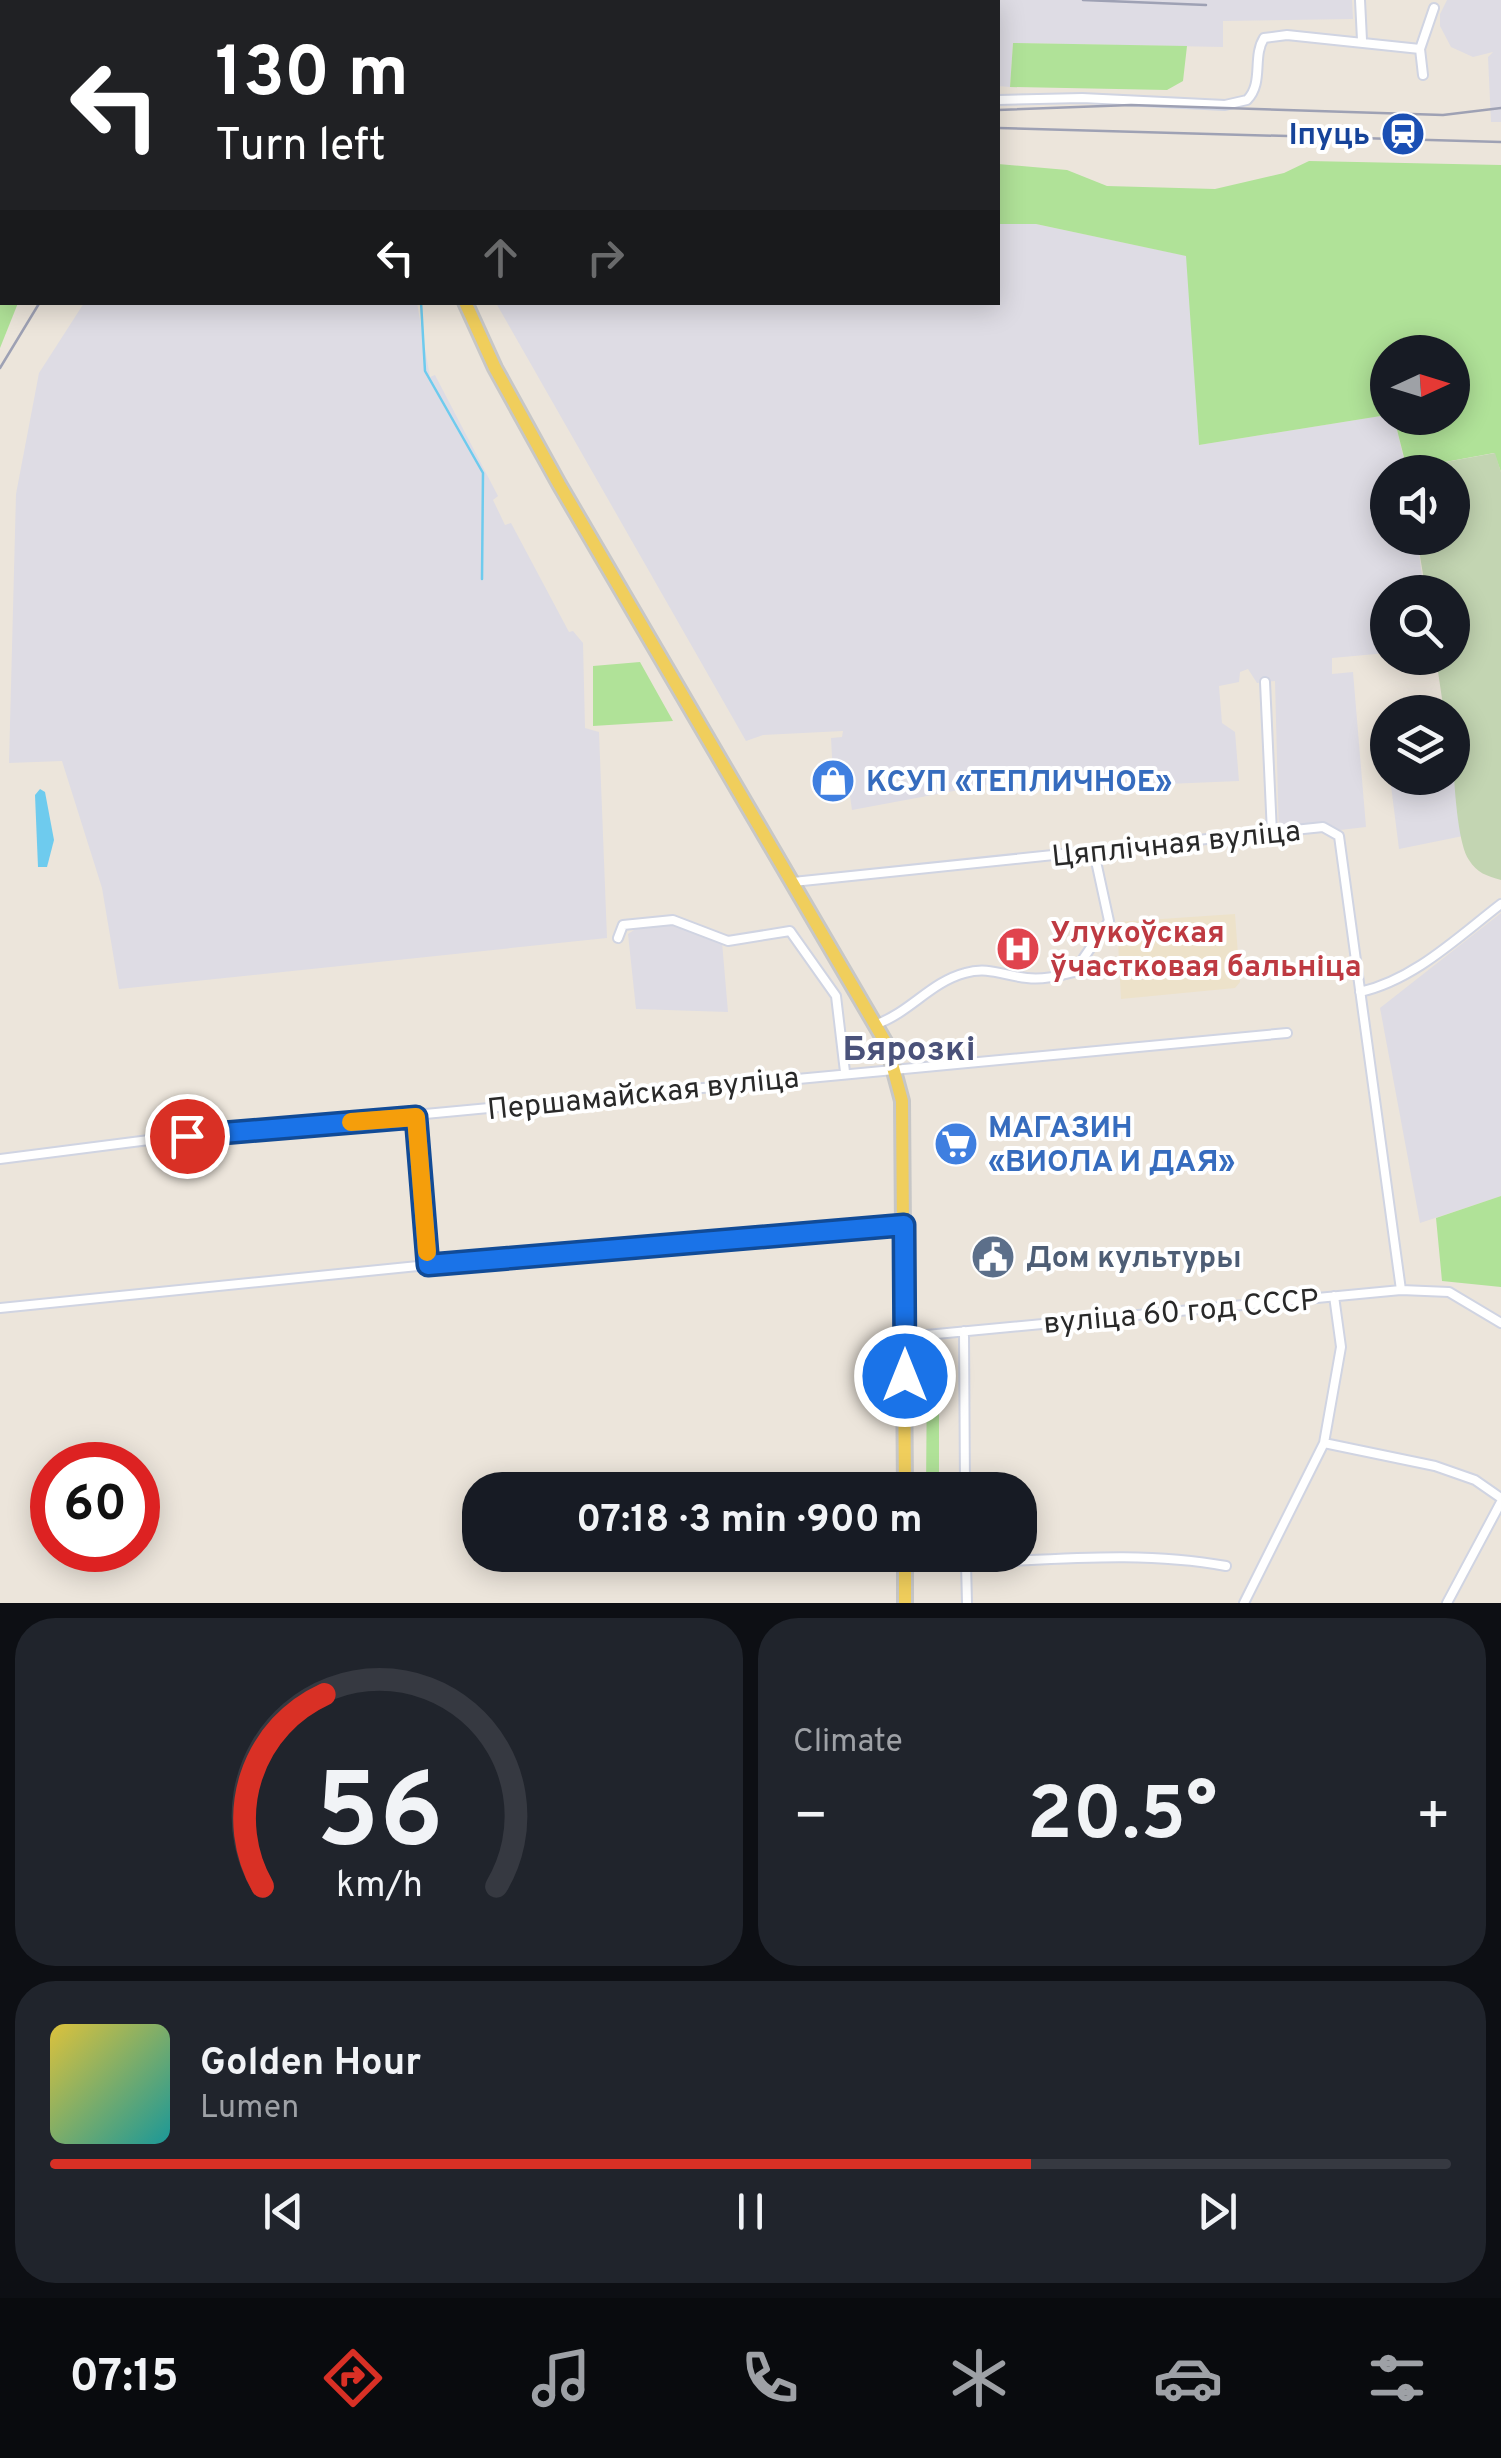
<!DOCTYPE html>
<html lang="en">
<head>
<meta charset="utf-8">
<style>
	:root { --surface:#171b24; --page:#20242c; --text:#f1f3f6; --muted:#9ea1a6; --line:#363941; --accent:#d93025 }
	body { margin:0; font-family:Overpass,sans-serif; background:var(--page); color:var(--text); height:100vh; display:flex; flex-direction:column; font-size:38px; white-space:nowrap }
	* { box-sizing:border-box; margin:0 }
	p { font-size:32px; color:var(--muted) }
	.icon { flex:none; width:55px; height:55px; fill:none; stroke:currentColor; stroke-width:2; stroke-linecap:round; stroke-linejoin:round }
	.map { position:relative; height:1603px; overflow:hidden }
	.side { display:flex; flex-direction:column; gap:15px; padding:15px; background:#0d0f14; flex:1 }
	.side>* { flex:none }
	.banner { position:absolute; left:0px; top:0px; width:1000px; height:305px; box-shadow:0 5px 25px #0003; background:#202124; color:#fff; overflow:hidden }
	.needle { width:65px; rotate:86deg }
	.buttons { position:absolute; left:1370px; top:335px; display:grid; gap:20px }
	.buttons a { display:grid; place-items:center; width:100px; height:100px; border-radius:50%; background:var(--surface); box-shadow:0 5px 25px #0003; font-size:50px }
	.speed { position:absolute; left:30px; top:1442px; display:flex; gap:20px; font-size:50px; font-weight:700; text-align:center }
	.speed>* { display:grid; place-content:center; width:130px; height:130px; border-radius:50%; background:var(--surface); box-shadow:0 5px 25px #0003; line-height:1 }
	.speed .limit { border:15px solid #d22; background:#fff; color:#111 }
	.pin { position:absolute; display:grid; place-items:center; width:85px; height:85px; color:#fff; margin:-42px; border:5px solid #fff; border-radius:50%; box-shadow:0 2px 10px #0007 }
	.me { position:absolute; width:110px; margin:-55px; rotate:0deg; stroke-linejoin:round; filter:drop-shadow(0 0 8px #0008) }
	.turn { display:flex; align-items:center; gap:35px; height:210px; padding:0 50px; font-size:45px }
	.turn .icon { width:130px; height:130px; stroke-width:2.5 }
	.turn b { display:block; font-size:70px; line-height:85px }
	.lanes { display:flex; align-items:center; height:95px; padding:0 50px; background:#0003; justify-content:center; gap:50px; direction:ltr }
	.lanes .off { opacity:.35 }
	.big { font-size:75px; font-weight:700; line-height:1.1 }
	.side .widget { flex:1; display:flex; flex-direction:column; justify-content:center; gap:15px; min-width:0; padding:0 35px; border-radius:40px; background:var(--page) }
	.side .dial { align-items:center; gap:0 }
	.dial svg { height:260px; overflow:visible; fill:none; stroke:var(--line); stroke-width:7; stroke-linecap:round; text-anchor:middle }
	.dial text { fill:var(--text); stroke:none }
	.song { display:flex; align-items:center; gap:30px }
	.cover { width:120px; height:120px; border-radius:15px; background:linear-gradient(135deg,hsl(50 70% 55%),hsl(180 70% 35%)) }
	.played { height:10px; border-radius:5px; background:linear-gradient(90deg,var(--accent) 70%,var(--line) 70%) }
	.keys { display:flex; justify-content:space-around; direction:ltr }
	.heat { display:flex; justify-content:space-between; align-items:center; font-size:55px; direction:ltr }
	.side .tiles { flex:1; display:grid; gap:15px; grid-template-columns:1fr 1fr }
	.widget:last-child { grid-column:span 2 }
	.trip { position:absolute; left:462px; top:1472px; width:575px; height:100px; border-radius:40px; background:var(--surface); box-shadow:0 5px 25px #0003; font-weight:700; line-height:100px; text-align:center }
	.menu { display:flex; height:160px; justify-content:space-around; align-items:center; background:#090b0e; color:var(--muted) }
	.menu .icon { width:70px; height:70px }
	.menu .current { color:var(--accent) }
	.menu b { font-size:45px; color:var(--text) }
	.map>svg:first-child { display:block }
	.industrial { fill:#dedce4 }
	.education { fill:#ede2ca }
	.green { fill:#b0e298 }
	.cemetery { fill:#c3d5b2 }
	.water { fill:#6ecbee }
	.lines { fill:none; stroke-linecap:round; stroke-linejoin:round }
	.stream { stroke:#6ecbee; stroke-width:2.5 }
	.street-casing { stroke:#d0d4e2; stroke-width:12 }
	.primary-casing { stroke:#c7c7c7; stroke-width:18 }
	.street { stroke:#fff; stroke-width:8 }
	.primary { stroke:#f0ce5c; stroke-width:12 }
	.rail { stroke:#9ea1b4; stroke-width:2.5 }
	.route-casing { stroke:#114b97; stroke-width:25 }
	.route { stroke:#1a73e8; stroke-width:18 }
	.slow { stroke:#f59e0b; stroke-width:18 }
	.labels { text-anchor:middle; stroke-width:8; stroke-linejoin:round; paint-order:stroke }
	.transit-label { font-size:30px; font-weight:bold; fill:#164399; stroke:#fff; text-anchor:end }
	.shop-label { font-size:30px; font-weight:bold; fill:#366cbe; stroke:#fff; text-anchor:start }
	.street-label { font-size:30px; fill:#292929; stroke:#fff }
	.health-label { font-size:30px; font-weight:bold; fill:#be3a42; stroke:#fff; text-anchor:start }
	.service-label { font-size:30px; font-weight:bold; fill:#4e5e75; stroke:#fff; text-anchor:start }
	.quarter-label { font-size:35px; font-weight:bold; fill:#4a527a; stroke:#fff }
</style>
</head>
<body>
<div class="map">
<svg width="1501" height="1603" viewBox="0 0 1501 1603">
	<rect width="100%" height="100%" fill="#ece5db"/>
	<path class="industrial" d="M 881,0 L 1352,0 L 1353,19 L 1223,21 L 1223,47 L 1013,43 L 1010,87 L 998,86 L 998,2 L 881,2 Z
		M 1447,0 L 1501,0 L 1501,122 L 1491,122 L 1488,57 L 1493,52 L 1473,57 L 1451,47 L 1440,26 L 1440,14 Z
		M 998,223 L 1036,224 L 1187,256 L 1199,445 L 1387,415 L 1394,418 L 1407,472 L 1388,472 L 1388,538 L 1417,538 L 1424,592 L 1388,592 L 1387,653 L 1332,658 L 1332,674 L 1353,672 L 1366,827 L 1279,837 L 1275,681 L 1257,683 L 1248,669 L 1240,672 L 1239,682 L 1219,686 L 1222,723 L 1235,732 L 1239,781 L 1167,784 L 1034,776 L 852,810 L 849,789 L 817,790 L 816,776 L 833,775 L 831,738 L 842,737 L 843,731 L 763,735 L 746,741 L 496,303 L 998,302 Z
		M 84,303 L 417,303 L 430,377 L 435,375 L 498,496 L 493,500 L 505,525 L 511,523 L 569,632 L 573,631 L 583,643 L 585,728 L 599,732 L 607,938 L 119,989 L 102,888 L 62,761 L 9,763 L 16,494 L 39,373 Z
		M 1453,769 L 1463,836 L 1399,849 L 1390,778 L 1452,778 Z
		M 1501,913 L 1501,1196 L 1420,1223 L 1380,1008 Z
		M 679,925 L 722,942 L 728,1012 L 636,1009 L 628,934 L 637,928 Z"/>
	<path class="education" d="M 1235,914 L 1240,982 L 1235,988 L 1121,999 L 1117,922 Z"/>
	<path class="green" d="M 0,0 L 68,2 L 2,2 L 2,302 L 18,303 L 0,348 Z
		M 1013,43 L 1187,46 L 1183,81 L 1167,90 L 1010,87 Z
		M 1309,161 L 1501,165 L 1501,472 L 1494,453 L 1407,469 L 1394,418 L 1452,418 L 1452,352 L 1388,352 L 1387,415 L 1199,445 L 1186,256 L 1036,224 L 998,224 L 998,164 L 1067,170 L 1107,186 L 1215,189 L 1284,173 Z
		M 640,662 L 673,721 L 593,726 L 593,666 Z
		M 1501,1196 L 1501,1287 L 1442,1281 L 1436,1218 Z
		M 939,1366 L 939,1490 L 926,1490 L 927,1369 Z"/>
	<path class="cemetery" d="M 1495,453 L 1501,472 L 1501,880 C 1487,876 1477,873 1469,860 C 1454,839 1452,742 1452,712 L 1444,712 L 1436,658 L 1452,658 L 1452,592 L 1426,592 L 1417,538 L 1452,538 L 1452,472 L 1407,472 L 1407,469 Z"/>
	<path class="water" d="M 40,789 L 45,792 L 54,840 L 47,867 L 38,867 L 35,795 Z"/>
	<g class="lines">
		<path class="stream" d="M 421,302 L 425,371 L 483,473 L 482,579"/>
		<defs>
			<path id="street" d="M 237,0 L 241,2
				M 1360,0 L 1362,40
				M 1420,49 L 1423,75
				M 998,100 L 1082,98 L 1225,105 L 1247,100 C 1264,83 1252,57 1264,38 L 1287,35 L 1420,49 L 1434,8
				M 1265,682 L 1272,833
				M 793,882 L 1323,827 L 1339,836 L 1401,1290
				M 618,938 L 623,925 L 673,920 L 728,941 L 790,931 L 836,996 L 845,1072
				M 1360,992 C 1414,980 1458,937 1501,904
				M 877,1024 C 910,1012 931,982 965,973 C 989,966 1004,976 1027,978 C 1043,980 1058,976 1074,972 L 1109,921 L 1094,852
				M 416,1117 L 428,1265
				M 0,1159 L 149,1140 L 1287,1033
				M 0,1308 L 428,1265 L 904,1225
				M 964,1331 L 965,1490
				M 905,1337 L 1401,1290 L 1449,1292 L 1501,1323
				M 1324,1443 L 1435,1466 L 1475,1480 L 1501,1498
				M 966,1555 L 966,1563 C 1052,1560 1141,1550 1226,1566
				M 966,1563 L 967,1603
				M 1244,1603 L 1324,1443 L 1341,1347 L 1334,1296
				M 1447,1603 L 1501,1502"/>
			<path id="primary" d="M 518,2 L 519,0
				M 465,302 L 495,368 L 559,484 L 887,1045 L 902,1101 L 905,1490
				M 905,1603 L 905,1555"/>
		</defs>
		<use href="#street" class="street-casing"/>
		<use href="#primary" class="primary-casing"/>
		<use href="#street" class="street"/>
		<use href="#primary" class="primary"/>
		<path class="rail" d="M 105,0 L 108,2
			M 499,0 L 503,2
			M 1083,0 L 1206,5
			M 897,2 L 899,0
			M 928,2 L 939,0
			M 998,110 L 1131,105 L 1443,115 L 1501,108
			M 998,128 L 1501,142
			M 0,368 L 40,302"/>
	</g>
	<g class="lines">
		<defs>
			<path id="route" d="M 187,1136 L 416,1117 L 428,1265 L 904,1225 L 905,1376"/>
		</defs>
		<use href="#route" class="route-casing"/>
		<use href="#route" class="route"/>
		<path class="slow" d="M 351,1122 L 416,1117 L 427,1252"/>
	</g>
	<defs>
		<symbol id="station-disc" viewBox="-11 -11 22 22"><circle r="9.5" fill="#1a4fb4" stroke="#fff"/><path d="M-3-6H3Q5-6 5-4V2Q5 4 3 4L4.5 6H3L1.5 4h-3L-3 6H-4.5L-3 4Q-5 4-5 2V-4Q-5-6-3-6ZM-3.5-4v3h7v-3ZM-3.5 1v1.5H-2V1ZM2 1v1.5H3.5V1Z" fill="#fff"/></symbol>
		<symbol id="shop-disc" viewBox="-11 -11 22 22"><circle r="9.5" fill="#3f7fe0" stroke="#fff"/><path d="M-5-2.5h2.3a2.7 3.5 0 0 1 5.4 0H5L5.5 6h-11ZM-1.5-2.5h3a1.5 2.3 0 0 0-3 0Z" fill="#fff"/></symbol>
		<symbol id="hospital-disc" viewBox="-11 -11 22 22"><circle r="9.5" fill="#e0444e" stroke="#fff"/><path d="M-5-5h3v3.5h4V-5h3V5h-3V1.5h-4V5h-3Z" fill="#fff"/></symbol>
		<symbol id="supermarket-disc" viewBox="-11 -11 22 22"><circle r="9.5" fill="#3f7fe0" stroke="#fff"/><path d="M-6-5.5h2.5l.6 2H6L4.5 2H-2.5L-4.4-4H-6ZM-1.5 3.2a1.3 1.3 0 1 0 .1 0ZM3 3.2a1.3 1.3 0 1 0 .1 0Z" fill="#fff"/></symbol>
		<symbol id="civic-disc" viewBox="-11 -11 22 22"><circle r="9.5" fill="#5c6f8a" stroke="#fff"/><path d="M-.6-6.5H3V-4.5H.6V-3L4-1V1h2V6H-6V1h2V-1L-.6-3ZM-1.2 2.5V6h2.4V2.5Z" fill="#fff"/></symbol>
	</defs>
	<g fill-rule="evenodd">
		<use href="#station-disc" x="1378" y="109" width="50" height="50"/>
		<use href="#shop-disc" x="808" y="756" width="50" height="50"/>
		<use href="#hospital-disc" x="993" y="924" width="50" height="50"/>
		<use href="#supermarket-disc" x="931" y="1119" width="50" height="50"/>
		<use href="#civic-disc" x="968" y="1232" width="50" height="50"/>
	</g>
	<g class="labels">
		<g class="transit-label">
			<text x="1370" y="144">Іпуць</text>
		</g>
		<g class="shop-label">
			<text x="866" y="791">КСУП «ТЕПЛИЧНОЕ»</text>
			<text x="988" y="1137">МАГАЗИН<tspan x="988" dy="34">«ВИОЛА И ДАЯ»</tspan></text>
		</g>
		<g class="street-label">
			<text transform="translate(1176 843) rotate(-6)" y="10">Цяплічная вуліца</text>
			<text transform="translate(643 1093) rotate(-6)" y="10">Першамайская вуліца</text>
			<text transform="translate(1181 1311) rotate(-5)" y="10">вуліца 60 год СССР</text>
		</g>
		<g class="health-label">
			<text x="1050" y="942">Улукоўская<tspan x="1050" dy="34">ўчастковая бальніца</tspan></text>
		</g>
		<g class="service-label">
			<text x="1026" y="1267">Дом культуры</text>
		</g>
		<g class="quarter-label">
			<text x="909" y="1060">Бярозкі</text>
		</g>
	</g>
</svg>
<div class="buttons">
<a><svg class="needle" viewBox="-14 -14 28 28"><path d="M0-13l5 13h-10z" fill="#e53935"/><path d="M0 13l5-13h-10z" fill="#9ea1a6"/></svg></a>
<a><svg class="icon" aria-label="sound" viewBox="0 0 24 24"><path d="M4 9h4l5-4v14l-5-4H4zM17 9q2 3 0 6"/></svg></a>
<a><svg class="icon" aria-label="search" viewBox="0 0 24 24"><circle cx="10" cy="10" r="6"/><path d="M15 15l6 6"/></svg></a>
<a><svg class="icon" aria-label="layers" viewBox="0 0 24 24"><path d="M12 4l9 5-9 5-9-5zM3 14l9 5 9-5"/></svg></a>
</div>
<div class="speed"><div class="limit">60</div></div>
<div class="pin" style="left:187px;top:1136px;background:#d93025"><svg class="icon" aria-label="arrive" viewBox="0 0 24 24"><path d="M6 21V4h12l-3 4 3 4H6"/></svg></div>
<svg class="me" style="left:905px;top:1376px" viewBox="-20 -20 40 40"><circle r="17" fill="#1a73e8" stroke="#fff" stroke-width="3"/><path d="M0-11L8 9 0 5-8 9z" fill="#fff"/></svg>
<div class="trip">07:18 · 3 min · 900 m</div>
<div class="banner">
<div class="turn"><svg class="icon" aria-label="left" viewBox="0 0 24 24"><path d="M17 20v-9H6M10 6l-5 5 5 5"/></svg><div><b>130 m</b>Turn left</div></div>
<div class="lanes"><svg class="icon" aria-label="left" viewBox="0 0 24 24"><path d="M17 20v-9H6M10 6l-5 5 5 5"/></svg><svg class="icon off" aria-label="ahead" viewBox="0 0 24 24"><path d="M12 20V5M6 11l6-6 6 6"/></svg><svg class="icon off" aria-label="right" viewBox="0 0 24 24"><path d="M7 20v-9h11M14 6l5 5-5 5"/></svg></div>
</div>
</div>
<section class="side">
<div class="tiles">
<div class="widget dial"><svg viewBox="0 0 100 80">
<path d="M14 69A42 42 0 1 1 86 69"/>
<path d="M14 69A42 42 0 0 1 33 10" stroke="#d93025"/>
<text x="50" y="56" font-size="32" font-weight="700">56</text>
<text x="50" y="72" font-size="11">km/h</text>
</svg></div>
<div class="widget"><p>Climate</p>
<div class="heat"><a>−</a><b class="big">20.5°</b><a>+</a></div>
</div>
<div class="widget">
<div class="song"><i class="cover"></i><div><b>Golden Hour</b><p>Lumen</p></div></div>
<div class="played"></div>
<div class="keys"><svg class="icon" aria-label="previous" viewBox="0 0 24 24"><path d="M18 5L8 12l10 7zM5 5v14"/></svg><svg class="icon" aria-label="pause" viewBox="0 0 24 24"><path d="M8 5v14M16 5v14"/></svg><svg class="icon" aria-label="next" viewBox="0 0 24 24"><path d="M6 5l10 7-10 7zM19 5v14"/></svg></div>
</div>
</div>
</section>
<nav class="menu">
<b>07:15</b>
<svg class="icon current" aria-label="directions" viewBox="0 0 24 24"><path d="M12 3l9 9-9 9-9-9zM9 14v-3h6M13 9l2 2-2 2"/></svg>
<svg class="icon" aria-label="music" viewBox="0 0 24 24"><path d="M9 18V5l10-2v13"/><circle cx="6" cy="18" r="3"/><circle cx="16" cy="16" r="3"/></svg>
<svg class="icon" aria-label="phone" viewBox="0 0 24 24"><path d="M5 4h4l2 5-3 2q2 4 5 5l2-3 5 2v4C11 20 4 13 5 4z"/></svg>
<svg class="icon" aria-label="climate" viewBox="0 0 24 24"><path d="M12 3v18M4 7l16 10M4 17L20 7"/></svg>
<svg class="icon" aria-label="car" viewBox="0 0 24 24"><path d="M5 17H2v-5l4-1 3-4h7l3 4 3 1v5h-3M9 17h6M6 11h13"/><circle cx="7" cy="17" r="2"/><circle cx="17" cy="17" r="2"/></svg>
<svg class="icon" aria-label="filters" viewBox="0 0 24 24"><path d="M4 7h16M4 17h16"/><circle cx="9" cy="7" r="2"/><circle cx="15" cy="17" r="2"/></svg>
</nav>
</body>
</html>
